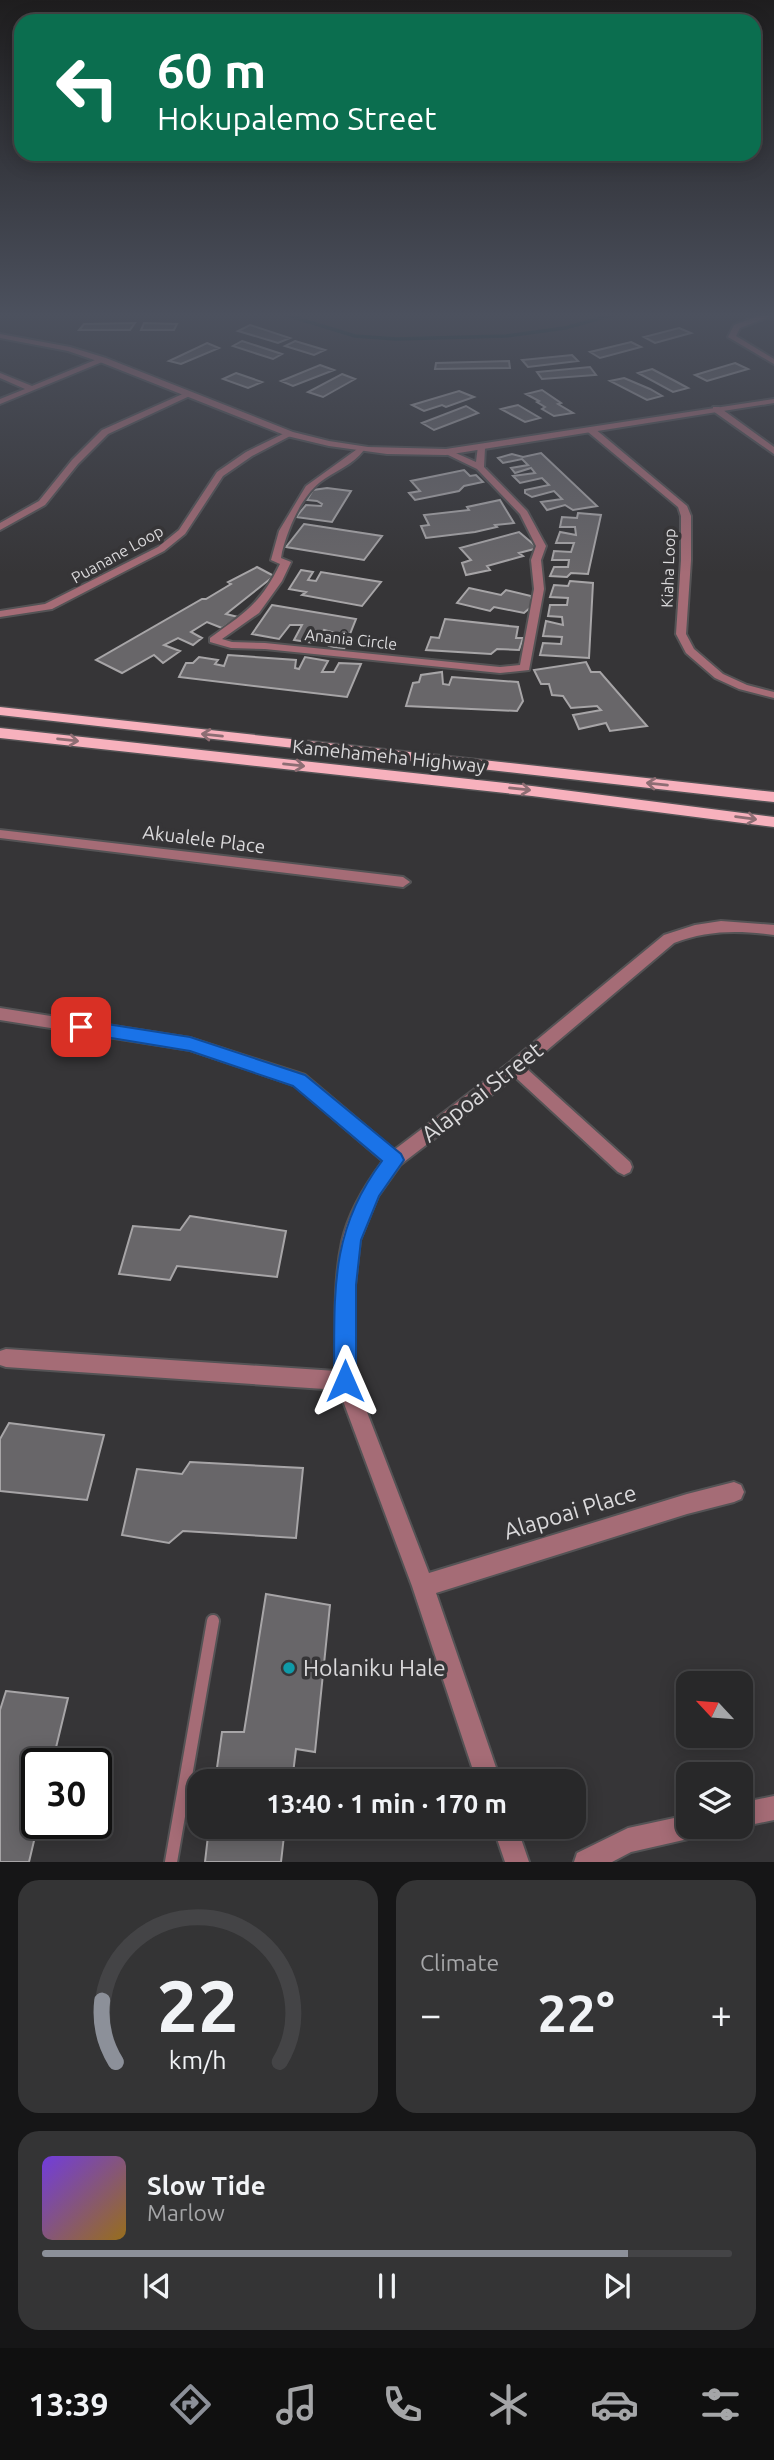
<!DOCTYPE html>
<html lang="en">
<head>
<meta charset="utf-8">
<style>
	:root { --surface:#282829; --page:#343435; --text:#f1f3f6; --muted:#a5a6a8; --line:#444446; --accent:#8c9099 }
	body { margin:0; font-family:Ubuntu,sans-serif; background:var(--page); color:var(--text); height:100vh; display:flex; flex-direction:column; font-size:26px; white-space:nowrap }
	* { box-sizing:border-box; margin:0 }
	p { font-size:23px; color:var(--muted) }
	.icon { flex:none; width:38px; height:38px; fill:none; stroke:currentColor; stroke-width:2; stroke-linecap:round; stroke-linejoin:round }
	.map { position:relative; height:1862px; overflow:hidden }
	.drawer { display:flex; flex-direction:column; gap:18px; padding:18px; background:#161617; flex:1 }
	.drawer>* { flex:none }
	.top-card { position:absolute; left:14px; top:14px; width:747px; height:147px; border-radius:21px; box-shadow:0 4px 18px #0003,0 0 0 2px var(--line); background:#0b6e4f; color:#fff; overflow:hidden }
	.needle { width:46px; rotate:296deg }
	.fabs { position:absolute; left:676px; top:1671px; display:grid; gap:14px }
	.fabs a { display:grid; place-items:center; width:77px; height:77px; border-radius:14px; background:var(--surface); box-shadow:0 4px 18px #0003,0 0 0 2px var(--line); font-size:35px }
	.speed { position:absolute; left:21px; top:1748px; display:flex; gap:14px; font-size:35px; font-weight:700; text-align:center }
	.speed>* { display:grid; place-content:center; width:91px; height:91px; border-radius:50%; background:var(--surface); box-shadow:0 4px 18px #0003,0 0 0 2px var(--line); line-height:1 }
	.speed .limit { border:4px solid #111; border-radius:10px; background:#fff; color:#111 }
	.pin { position:absolute; display:grid; place-items:center; width:60px; height:60px; color:#fff; margin:-30px; border-radius:14px; box-shadow:0 4px 10px #0006 }
	.me { position:absolute; width:77px; margin:-38px; rotate:0deg; stroke-linejoin:round; filter:drop-shadow(0 0 5px #0008) }
	.turn { display:flex; align-items:center; gap:24px; height:147px; padding:0 28px; font-size:32px }
	.turn .icon { width:91px; height:91px; stroke-width:2.5 }
	.turn b { display:block; font-size:49px; line-height:60px }
	.big { font-size:52px; font-weight:600; line-height:1.1 }
	.drawer .widget { flex:1; display:flex; flex-direction:column; justify-content:center; gap:10px; min-width:0; padding:0 24px; border-radius:21px; background:var(--page) }
	.drawer .dial { align-items:center; gap:0 }
	.dial svg { height:182px; overflow:visible; fill:none; stroke:var(--line); stroke-width:7; stroke-linecap:round; text-anchor:middle }
	.dial text { fill:var(--text); stroke:none }
	.song { display:flex; align-items:center; gap:21px }
	.cover { width:84px; height:84px; border-radius:10px; background:linear-gradient(135deg,hsl(260 70% 55%),hsl(40 70% 35%)) }
	.played { height:7px; border-radius:4px; background:linear-gradient(90deg,var(--accent) 85%,var(--line) 85%) }
	.keys { display:flex; justify-content:space-around; direction:ltr }
	.heat { display:flex; justify-content:space-between; align-items:center; font-size:38px; direction:ltr }
	.drawer .tiles { flex:1; display:grid; gap:18px; grid-template-columns:1fr 1fr }
	.widget:last-child { grid-column:span 2 }
	.trip { position:absolute; left:187px; top:1769px; width:399px; height:70px; border-radius:21px; background:var(--surface); box-shadow:0 4px 18px #0003,0 0 0 2px var(--line); font-weight:600; line-height:70px; text-align:center }
	.menu { display:flex; height:112px; justify-content:space-around; align-items:center; background:#101010; color:var(--muted) }
	.menu .icon { width:49px; height:49px }
	.menu .current { color:var(--accent) }
	.menu b { font-size:32px; color:var(--text) }
	.map>svg:first-child { display:block }
	.lines { fill:none; stroke-linecap:round; stroke-linejoin:round }
	.stream { stroke:#042a2b; stroke-width:3.5 }
	.building { fill:#686669; stroke:#a7a5a7; stroke-width:2 }
	.service-casing { stroke:#545355; stroke-width:16 }
	.minor-casing { stroke:#545355; stroke-width:4 }
	.tertiary-casing { stroke:#545355; stroke-width:4 }
	.primary-casing { stroke:#545355; stroke-width:3 }
	.service { stroke:#a56c76; stroke-width:12 }
	.minor { fill:#a56c76; fill-rule:evenodd }
	.tertiary { fill:#a56c76; fill-rule:evenodd }
	.primary { fill:#f7b1bd; fill-rule:evenodd }
	.oneway { stroke:#8d6d73 }
	.route { fill:#1a73e8; stroke:#114b97; stroke-width:2 }
	.culture-dot { fill:#0f9aa8; stroke:#363537; stroke-width:2.5 }
	.labels { text-anchor:middle; stroke-width:7; stroke-linejoin:round; paint-order:stroke }
	.far-street-label { font-size:16px; fill:#dad9db; stroke:#363537 }
	.street-label { font-size:19px; fill:#dad9db; stroke:#363537 }
	.near-street-label { font-size:23px; fill:#dad9db; stroke:#363537 }
	.near-poi-label { font-size:23px; fill:#dad9db; stroke:#363537; text-anchor:start }
</style>
</head>
<body>
<div class="map">
<svg width="774" height="1862" viewBox="0 0 774 1862">
	<rect width="100%" height="100%" fill="#363537"/>
	<g class="lines">
		<path class="stream" d="M 280,313 L 355,336 L 396,339 L 506,336 L 565,328 L 619,313"/>
	</g>
	<path class="building" d="M 135,323 L 130,330 L 79,330 L 84,324 Z
		M 144,323 L 177,324 L 174,330 L 141,330 Z
		M 250,325 L 290,338 L 278,343 L 238,331 Z
		M 679,328 L 691,333 L 655,343 L 644,337 Z
		M 242,341 L 282,354 L 273,359 L 233,346 Z
		M 295,341 L 325,350 L 314,355 L 285,346 Z
		M 631,342 L 641,347 L 600,358 L 590,352 Z
		M 207,343 L 219,348 L 181,364 L 169,361 Z
		M 572,355 L 578,361 L 528,367 L 522,360 Z
		M 509,361 L 510,368 L 435,369 L 436,363 Z
		M 735,363 L 748,369 L 707,381 L 695,375 Z
		M 320,365 L 334,370 L 293,386 L 281,381 Z
		M 590,367 L 596,375 L 542,379 L 537,372 Z
		M 652,369 L 675,381 L 688,388 L 673,392 L 638,373 Z
		M 236,373 L 262,382 L 248,388 L 223,379 Z
		M 342,374 L 355,379 L 323,397 L 308,392 Z
		M 624,378 L 650,389 L 662,396 L 647,400 L 610,381 Z
		M 542,390 L 561,403 L 558,404 L 573,413 L 554,416 L 542,409 L 545,407 L 537,402 L 539,401 L 526,394 Z
		M 459,391 L 474,397 L 446,407 L 442,405 L 424,411 L 412,405 Z
		M 518,405 L 540,418 L 525,422 L 501,409 Z
		M 466,406 L 478,413 L 434,430 L 422,423 Z
		M 541,453 L 597,506 L 573,510 L 565,505 L 547,510 L 541,502 L 562,499 L 554,491 L 532,497 L 525,493 L 525,490 L 549,485 L 542,478 L 520,483 L 513,476 L 535,473 L 531,468 L 515,473 L 511,468 L 528,465 L 522,459 L 503,463 L 498,458 L 512,454 L 523,457 Z
		M 464,470 L 470,476 L 476,475 L 483,482 L 464,486 L 459,491 L 415,500 L 409,493 L 420,491 L 411,481 Z
		M 327,488 L 351,491 L 332,522 L 296,517 L 306,505 L 321,506 L 322,504 L 317,501 L 307,500 L 313,490 Z
		M 500,500 L 514,523 L 495,525 L 497,527 L 475,532 L 426,538 L 421,526 L 429,525 L 424,515 L 469,510 L 467,507 Z
		M 578,513 L 601,515 L 588,574 L 571,573 L 567,577 L 550,576 L 554,567 L 568,567 L 569,560 L 552,560 L 554,551 L 571,552 L 574,543 L 556,543 L 560,532 L 576,535 L 575,527 L 560,527 L 562,517 L 577,518 Z
		M 304,524 L 382,536 L 364,560 L 286,547 Z
		M 519,532 L 538,548 L 519,553 L 523,556 L 487,566 L 490,570 L 466,575 L 462,563 L 471,560 L 460,548 Z
		M 257,567 L 274,576 L 226,614 L 238,617 L 222,628 L 207,622 L 191,632 L 202,638 L 193,645 L 178,638 L 164,645 L 180,651 L 163,663 L 154,655 L 122,673 L 96,660 L 202,599 L 206,599 L 231,584 L 228,582 Z
		M 301,570 L 313,572 L 308,580 L 316,581 L 321,572 L 381,582 L 362,606 L 302,595 L 306,592 L 289,589 Z
		M 570,581 L 593,583 L 589,658 L 540,655 L 543,643 L 561,644 L 562,637 L 543,636 L 546,621 L 563,625 L 562,617 L 548,616 L 550,605 L 567,605 L 568,598 L 550,597 L 554,585 L 568,586 Z
		M 469,588 L 501,595 L 506,590 L 531,596 L 531,607 L 524,613 L 494,607 L 490,611 L 457,603 Z
		M 272,605 L 356,619 L 344,649 L 329,646 L 335,633 L 324,630 L 313,643 L 294,640 L 302,625 L 290,625 L 279,639 L 252,634 Z
		M 445,619 L 518,627 L 516,638 L 523,638 L 519,650 L 497,649 L 491,654 L 426,650 L 431,637 L 439,638 Z
		M 228,655 L 296,660 L 295,668 L 299,669 L 305,657 L 328,661 L 322,672 L 334,672 L 339,663 L 361,664 L 347,697 L 179,677 L 186,663 L 193,663 L 199,657 L 218,660 L 215,664 L 224,666 Z
		M 586,662 L 591,672 L 600,672 L 647,726 L 610,731 L 606,723 L 579,729 L 573,715 L 601,710 L 597,706 L 571,708 L 563,696 L 552,695 L 549,684 L 541,684 L 534,670 Z
		M 442,672 L 443,684 L 449,685 L 452,677 L 518,682 L 523,701 L 517,711 L 406,706 L 413,683 L 419,682 L 421,675 Z
		M 190,1216 L 286,1231 L 277,1277 L 177,1266 L 170,1280 L 119,1274 L 133,1226 L 180,1230 Z
		M 9,1423 L 104,1435 L 87,1500 L 0,1491 L 0,1439 Z
		M 190,1462 L 303,1468 L 296,1538 L 183,1531 L 169,1543 L 122,1535 L 137,1469 L 182,1474 Z
		M 266,1594 L 330,1605 L 315,1752 L 296,1749 L 292,1782 L 215,1782 L 222,1732 L 244,1732 Z
		M 6,1691 L 68,1698 L 52,1764 L 37,1764 L 38,1824 L 29,1862 L 0,1862 L 0,1710 Z
		M 209,1827 L 285,1827 L 281,1862 L 205,1862 Z"/>
	<g class="lines">
		<defs>
			<path id="service" d="M 171,1862 L 213,1621"/>
			<path id="minor" d="M 767,313 L 774,313 L 774,315 L 740,328 L 736,336 L 774,359 L 774,364 L 728,337 L 734,325 Z
				M 100,358 L 107,360 L 0,404 L 0,399 L 25,389 L 0,378 L 0,373 L 32,386 Z
				M 187,392 L 194,394 L 108,434 L 78,464 L 45,505 L 0,530 L 0,523 L 39,501 L 72,460 L 102,430 Z
				M 713,407 L 719,407 L 774,447 L 774,454 L 713,411 Z
				M 588,428 L 594,428 L 687,506 L 691,516 L 691,560 L 686,634 L 694,649 L 723,674 L 747,685 L 774,692 L 774,698 L 739,689 L 715,678 L 686,653 L 676,634 L 681,560 L 681,516 L 678,507 L 588,432 Z
				M 287,432 L 294,434 L 252,456 L 223,476 L 185,534 L 164,551 L 52,609 L 0,617 L 0,611 L 45,604 L 158,547 L 179,530 L 217,472 L 246,452 Z
				M 478,446 L 485,448 L 484,467 L 527,511 L 546,546 L 541,560 L 544,589 L 529,670 L 500,673 L 265,649 L 231,648 L 210,642 L 210,638 C 245,613 261,603 280,564 L 271,560 L 279,531 L 306,486 L 360,447 L 364,450 C 352,466 334,471 319,483 C 300,499 288,529 282,552 L 281,558 L 291,562 L 282,581 L 259,613 L 222,639 L 232,642 L 265,643 L 500,667 L 520,665 L 534,589 L 531,560 L 536,546 L 520,514 L 477,469 L 442,452 L 449,450 L 476,462 Z
				M 0,830 L 403,877 L 410,882 L 403,887 L 0,838 Z
				M 721,921 L 774,925 L 774,935 C 739,930 707,930 674,943 L 526,1068 L 630,1162 L 632,1167 L 630,1172 L 624,1175 L 618,1172 L 515,1077 L 400,1165 L 378,1196 L 360,1240 L 355,1285 L 355,1381 L 429,1573 L 687,1494 L 734,1482 L 741,1485 L 744,1492 L 741,1499 L 734,1502 L 687,1514 L 436,1593 L 501,1782 L 477,1782 L 412,1586 L 339,1390 L 6,1367 L 0,1365 L 0,1351 L 6,1349 L 336,1371 C 336,1328 333,1284 342,1242 C 348,1214 366,1184 383,1161 L 294,1085 L 190,1050 L 0,1020 L 0,1008 L 190,1038 L 305,1075 L 394,1150 L 509,1063 L 664,935 L 695,925 Z
				M 493,1827 L 517,1827 L 529,1862 L 505,1862 Z"/>
			<path id="tertiary" d="M 0,334 L 70,347 L 106,358 L 293,432 L 329,441 L 368,447 L 446,449 L 774,399 L 774,403 L 446,455 L 387,454 L 329,446 L 287,436 L 100,362 L 68,351 L 0,338 Z
				M 774,1796 L 774,1820 L 740,1827 L 740,1803 Z
				M 688,1815 L 688,1827 L 700,1827 L 697,1836 L 688,1839 L 631,1852 L 612,1862 L 574,1862 L 577,1853 L 628,1828 Z"/>
			<path id="primary" d="M 0,707 L 774,792 L 774,802 L 0,715 Z
				M 0,728 L 532,786 L 774,817 L 774,827 L 532,796 L 0,738 Z"/>
		</defs>
		<use href="#service" class="service-casing"/>
		<use href="#minor" class="minor-casing"/>
		<use href="#tertiary" class="tertiary-casing"/>
		<use href="#primary" class="primary-casing"/>
		<use href="#service" class="service"/>
		<use href="#minor" class="minor"/>
		<use href="#tertiary" class="tertiary"/>
		<use href="#primary" class="primary"/>
	</g>
	<defs><path id="oneway-shaft" d="M-6 0H5M1.5-3L5.5 0L1.5 3" fill="none" stroke-width="1.6" stroke-linecap="round" stroke-linejoin="round" transform="scale(1.75)"/></defs>
	<g class="oneway">
		<use href="#oneway-shaft" transform="translate(212 735) rotate(-174)"/>
		<use href="#oneway-shaft" transform="translate(68 740) rotate(6)"/>
		<use href="#oneway-shaft" transform="translate(294 765) rotate(6)"/>
		<use href="#oneway-shaft" transform="translate(657 784) rotate(-174)"/>
		<use href="#oneway-shaft" transform="translate(520 789) rotate(6)"/>
		<use href="#oneway-shaft" transform="translate(746 818) rotate(7)"/>
	</g>
	<linearGradient id="sky" x2="0" y2="1"><stop stop-color="#1e1d1e"/><stop offset="0.55" stop-color="#4c515e"/><stop offset="1" stop-color="#4c515e" stop-opacity="0"/></linearGradient>
	<rect width="774" height="573" fill="url(#sky)"/>
	<path class="route" d="M 81,1020 L 190,1037 L 305,1075 L 401,1154 L 404,1160 L 379,1196 L 361,1240 L 356,1285 L 356,1381 L 352,1389 L 345,1392 L 337,1389 L 334,1381 C 335,1296 328,1233 382,1161 L 293,1086 L 190,1051 L 75,1032 L 73,1027 L 75,1022 Z"/>
	<circle class="culture-dot" cx="289" cy="1668" r="7"/>
	<g class="labels">
		<g class="far-street-label">
			<text transform="translate(117 554) rotate(-29)" y="6">Puanane Loop</text>
			<text transform="translate(668 568) rotate(-88)" y="6">Kiaha Loop</text>
			<text transform="translate(351 639) rotate(6)" y="6">Anania Circle</text>
		</g>
		<g class="street-label">
			<text transform="translate(389 756) rotate(6)" y="7">Kamehameha Highway</text>
			<text transform="translate(204 839) rotate(7)" y="7">Akualele Place</text>
		</g>
		<g class="near-street-label">
			<text transform="translate(482 1092) rotate(-38)" y="8">Alapoai Street</text>
			<text transform="translate(570 1512) rotate(-17)" y="8">Alapoai Place</text>
		</g>
		<g class="near-poi-label">
			<text x="303" y="1676">Holaniku Hale</text>
		</g>
	</g>
</svg>
<div class="fabs">
<a><svg class="needle" viewBox="-14 -14 28 28"><path d="M0-13l5 13h-10z" fill="#e53935"/><path d="M0 13l5-13h-10z" fill="#a5a6a8"/></svg></a>
<a><svg class="icon" aria-label="layers" viewBox="0 0 24 24"><path d="M12 4l9 5-9 5-9-5zM3 14l9 5 9-5"/></svg></a>
</div>
<div class="speed"><div class="limit">30</div></div>
<div class="pin" style="left:81px;top:1027px;background:#d93025"><svg class="icon" aria-label="arrive" viewBox="0 0 24 24"><path d="M6 21V4h12l-3 4 3 4H6"/></svg></div>
<svg class="me" style="left:345px;top:1381px" viewBox="-20 -20 40 40"><path d="M0-17L14 15 0 8-14 15z" fill="#1a73e8" stroke="#fff" stroke-width="4"/></svg>
<div class="trip">13:40 · 1 min · 170 m</div>
<div class="top-card">
<div class="turn"><svg class="icon" aria-label="left" viewBox="0 0 24 24"><path d="M17 20v-9H6M10 6l-5 5 5 5"/></svg><div><b>60 m</b>Hokupalemo Street</div></div>
</div>
</div>
<section class="drawer">
<div class="tiles">
<div class="widget dial"><svg viewBox="0 0 100 80">
<path d="M14 69A42 42 0 1 1 86 69"/>
<path d="M14 69A42 42 0 0 1 8 42" stroke="#8c9099"/>
<text x="50" y="56" font-size="32" font-weight="700">22</text>
<text x="50" y="72" font-size="11">km/h</text>
</svg></div>
<div class="widget"><p>Climate</p>
<div class="heat"><a>−</a><b class="big">22°</b><a>+</a></div>
</div>
<div class="widget">
<div class="song"><i class="cover"></i><div><b>Slow Tide</b><p>Marlow</p></div></div>
<div class="played"></div>
<div class="keys"><svg class="icon" aria-label="previous" viewBox="0 0 24 24"><path d="M18 5L8 12l10 7zM5 5v14"/></svg><svg class="icon" aria-label="pause" viewBox="0 0 24 24"><path d="M8 5v14M16 5v14"/></svg><svg class="icon" aria-label="next" viewBox="0 0 24 24"><path d="M6 5l10 7-10 7zM19 5v14"/></svg></div>
</div>
</div>
</section>
<nav class="menu">
<b>13:39</b>
<svg class="icon current" aria-label="directions" viewBox="0 0 24 24"><path d="M12 3l9 9-9 9-9-9zM9 14v-3h6M13 9l2 2-2 2"/></svg>
<svg class="icon" aria-label="music" viewBox="0 0 24 24"><path d="M9 18V5l10-2v13"/><circle cx="6" cy="18" r="3"/><circle cx="16" cy="16" r="3"/></svg>
<svg class="icon" aria-label="phone" viewBox="0 0 24 24"><path d="M5 4h4l2 5-3 2q2 4 5 5l2-3 5 2v4C11 20 4 13 5 4z"/></svg>
<svg class="icon" aria-label="climate" viewBox="0 0 24 24"><path d="M12 3v18M4 7l16 10M4 17L20 7"/></svg>
<svg class="icon" aria-label="car" viewBox="0 0 24 24"><path d="M5 17H2v-5l4-1 3-4h7l3 4 3 1v5h-3M9 17h6M6 11h13"/><circle cx="7" cy="17" r="2"/><circle cx="17" cy="17" r="2"/></svg>
<svg class="icon" aria-label="filters" viewBox="0 0 24 24"><path d="M4 7h16M4 17h16"/><circle cx="9" cy="7" r="2"/><circle cx="15" cy="17" r="2"/></svg>
</nav>
</body>
</html>
